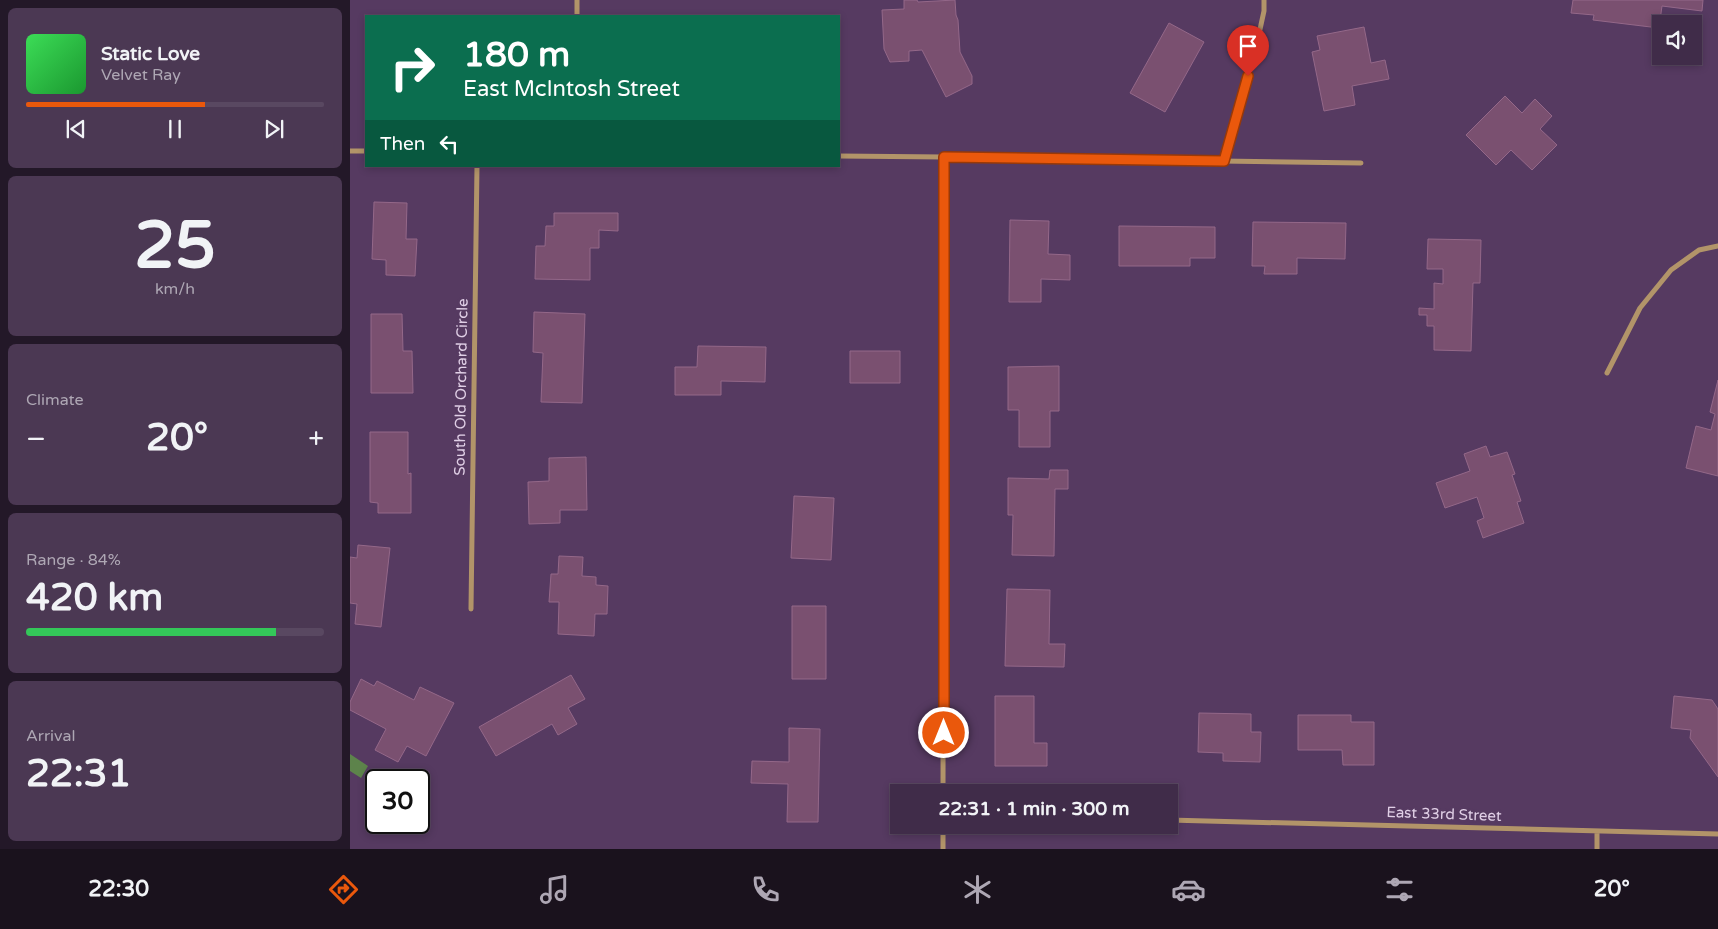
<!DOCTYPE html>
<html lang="en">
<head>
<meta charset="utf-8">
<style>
	:root { --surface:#402c49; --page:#4b3853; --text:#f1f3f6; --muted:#aea7b4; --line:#594861; --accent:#ea580c }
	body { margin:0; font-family:"Varela Round",sans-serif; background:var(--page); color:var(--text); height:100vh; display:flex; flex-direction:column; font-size:19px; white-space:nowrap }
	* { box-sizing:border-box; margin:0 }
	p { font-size:16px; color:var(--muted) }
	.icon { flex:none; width:28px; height:28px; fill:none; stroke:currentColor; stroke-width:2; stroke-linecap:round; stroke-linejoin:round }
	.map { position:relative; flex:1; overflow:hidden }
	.panel { display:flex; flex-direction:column; gap:8px; padding:8px; background:#231828; width:350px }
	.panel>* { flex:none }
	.hud { position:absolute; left:15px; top:15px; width:475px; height:152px; border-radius:0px; box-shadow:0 2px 8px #0003,0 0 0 1px var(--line); background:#0b6e4f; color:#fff; overflow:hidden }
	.controls { position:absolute; left:1302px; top:15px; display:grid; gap:10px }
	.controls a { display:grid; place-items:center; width:50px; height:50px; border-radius:0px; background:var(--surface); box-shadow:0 2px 8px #0003,0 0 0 1px var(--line); font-size:25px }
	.speed { position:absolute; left:15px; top:769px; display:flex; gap:10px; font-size:25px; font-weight:700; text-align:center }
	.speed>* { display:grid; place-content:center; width:65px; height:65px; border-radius:50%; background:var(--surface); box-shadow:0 2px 8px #0003,0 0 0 1px var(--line); line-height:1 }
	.speed .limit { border:2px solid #111; border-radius:8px; background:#fff; color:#111 }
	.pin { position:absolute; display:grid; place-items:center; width:42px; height:42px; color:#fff; margin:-51px -21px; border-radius:50% 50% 50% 0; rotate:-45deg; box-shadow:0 0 5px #0007 }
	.pin .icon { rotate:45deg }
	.me { position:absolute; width:55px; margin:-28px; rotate:0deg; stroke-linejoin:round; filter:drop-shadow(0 0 4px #0008) }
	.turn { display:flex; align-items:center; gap:18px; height:105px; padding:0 15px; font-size:22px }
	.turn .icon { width:65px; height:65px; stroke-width:2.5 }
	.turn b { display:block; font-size:35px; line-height:42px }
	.then { display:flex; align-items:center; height:48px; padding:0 15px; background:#0003; gap:10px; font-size:19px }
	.big { font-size:38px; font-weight:800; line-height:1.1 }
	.panel .widget { flex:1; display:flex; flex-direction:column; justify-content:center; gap:8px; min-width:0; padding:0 18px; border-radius:8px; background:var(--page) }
	.panel .dial { align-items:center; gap:0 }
	.dial b { font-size:65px; line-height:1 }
	.song { display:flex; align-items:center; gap:15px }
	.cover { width:60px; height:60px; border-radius:8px; background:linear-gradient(135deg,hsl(130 70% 55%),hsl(130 70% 35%)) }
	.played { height:5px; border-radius:2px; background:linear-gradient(90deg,var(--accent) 60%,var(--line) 60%) }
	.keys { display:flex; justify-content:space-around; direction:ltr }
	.heat { display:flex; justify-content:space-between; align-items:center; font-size:28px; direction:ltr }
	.charge { height:8px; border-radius:4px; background:linear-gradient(90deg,#34c759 84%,var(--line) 0) }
	.trip { position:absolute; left:540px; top:784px; width:288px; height:50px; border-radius:0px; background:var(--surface); box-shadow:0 2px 8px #0003,0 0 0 1px var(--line); font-weight:800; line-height:50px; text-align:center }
	.tabs { display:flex; height:80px; justify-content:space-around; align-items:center; background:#1a121d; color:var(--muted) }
	.tabs .icon { width:35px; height:35px }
	.tabs .selected { color:var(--accent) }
	.tabs b { font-size:22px; color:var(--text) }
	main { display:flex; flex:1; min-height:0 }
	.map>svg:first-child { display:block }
	.water { fill:#5d834b }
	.building { fill:#7a5070; stroke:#946889 }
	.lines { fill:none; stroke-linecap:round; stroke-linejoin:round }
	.minor { stroke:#b29469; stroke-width:5 }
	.route-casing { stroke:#983908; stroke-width:12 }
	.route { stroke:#ea580c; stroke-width:9 }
	.labels { text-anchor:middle; stroke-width:5; stroke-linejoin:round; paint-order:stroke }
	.street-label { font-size:15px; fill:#e0cfe6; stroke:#563a61 }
</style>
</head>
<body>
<main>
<section class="panel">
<div class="widget">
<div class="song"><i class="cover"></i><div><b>Static Love</b><p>Velvet Ray</p></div></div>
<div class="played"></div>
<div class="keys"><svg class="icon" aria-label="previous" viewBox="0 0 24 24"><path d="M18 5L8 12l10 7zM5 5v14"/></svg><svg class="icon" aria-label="pause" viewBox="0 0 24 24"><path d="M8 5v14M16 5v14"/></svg><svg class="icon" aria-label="next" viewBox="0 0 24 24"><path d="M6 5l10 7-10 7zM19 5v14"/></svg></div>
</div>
<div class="widget dial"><b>25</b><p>km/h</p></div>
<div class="widget"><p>Climate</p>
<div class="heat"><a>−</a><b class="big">20°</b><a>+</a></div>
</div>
<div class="widget"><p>Range · 84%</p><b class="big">420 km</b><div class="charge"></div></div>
<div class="widget"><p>Arrival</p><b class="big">22:31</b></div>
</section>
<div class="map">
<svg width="1368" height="849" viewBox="0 0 1368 849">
	<rect width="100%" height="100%" fill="#563a61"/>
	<path class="water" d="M 0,754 L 18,766 L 11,778 L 0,771 Z"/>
	<path class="building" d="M 554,0 L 567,0 L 568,2 L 605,0 L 606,15 L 608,20 L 610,52 L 622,76 L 622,84 L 596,97 L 572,50 L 559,51 L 559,61 L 540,62 L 534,49 L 532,10 L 554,9 Z
		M 1223,0 L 1353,0 L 1352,11 L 1312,6 L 1309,28 L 1243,20 L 1244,15 L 1221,13 Z
		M 101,15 L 138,16 L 101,16 Z
		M 819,23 L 854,42 L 815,112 L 780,93 Z
		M 1014,27 L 1021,63 L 1035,60 L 1039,79 L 1002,86 L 1005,105 L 974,111 L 962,52 L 970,50 L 967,36 Z
		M 1155,96 L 1172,113 L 1185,99 L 1202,116 L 1190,129 L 1207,145 L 1182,170 L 1161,150 L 1146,165 L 1116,135 Z
		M 24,202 L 57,203 L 56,239 L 67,239 L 65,276 L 36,275 L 36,260 L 22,259 Z
		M 204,213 L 268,213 L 268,231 L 249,230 L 249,248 L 240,248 L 240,280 L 185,279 L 186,246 L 195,246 L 196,226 L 204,226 Z
		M 660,220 L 699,221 L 698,254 L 720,255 L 720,280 L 691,279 L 691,302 L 659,302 Z
		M 903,222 L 996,223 L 995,259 L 947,258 L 947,274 L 914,274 L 915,266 L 902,266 Z
		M 769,226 L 865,227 L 865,258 L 840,258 L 840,266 L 769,266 Z
		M 1078,239 L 1131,240 L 1130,283 L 1123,283 L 1121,351 L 1084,350 L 1084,326 L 1077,326 L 1077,315 L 1069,315 L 1069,308 L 1084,309 L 1084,283 L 1093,284 L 1093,269 L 1077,269 Z
		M 184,312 L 235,314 L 232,403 L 191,402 L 193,353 L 183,352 Z
		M 21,314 L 52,314 L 53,351 L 62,351 L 63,393 L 21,393 Z
		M 348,346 L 416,347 L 415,382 L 371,381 L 371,395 L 325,395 L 325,367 L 347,367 Z
		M 500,351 L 550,351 L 550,383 L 500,383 Z
		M 709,366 L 709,411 L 700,411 L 700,447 L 669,447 L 669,410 L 658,410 L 658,367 Z
		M 1368,380 L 1368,476 L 1336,468 L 1346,426 L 1361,430 L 1365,414 L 1360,412 Z
		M 20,432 L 58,432 L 58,474 L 61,473 L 61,513 L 28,513 L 28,503 L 20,502 Z
		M 1136,446 L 1140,457 L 1157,452 L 1165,474 L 1162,475 L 1171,501 L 1167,502 L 1174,523 L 1133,538 L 1127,521 L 1134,518 L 1127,497 L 1095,508 L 1086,483 L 1120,471 L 1114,454 Z
		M 236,457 L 237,510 L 210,510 L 210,523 L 179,524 L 178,482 L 199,481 L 199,458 Z
		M 700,470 L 718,470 L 718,489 L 705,489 L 704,556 L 662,555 L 663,515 L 658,515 L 658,478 L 699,479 Z
		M 444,496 L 484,498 L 481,560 L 441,558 Z
		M 8,545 L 40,548 L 31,627 L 5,624 L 7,604 L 0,603 L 0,557 L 7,558 Z
		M 209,556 L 233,557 L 232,576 L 246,577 L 246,585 L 258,586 L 257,614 L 245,614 L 244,636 L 208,634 L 209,602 L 199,602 L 201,574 L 208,574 Z
		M 657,589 L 700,590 L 699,644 L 715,644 L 714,667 L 655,666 Z
		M 442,606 L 476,606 L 476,679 L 442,679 Z
		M 221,675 L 235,699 L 218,708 L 227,724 L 208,735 L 202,724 L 146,756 L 129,727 Z
		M 11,679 L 24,686 L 27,681 L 64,700 L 70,687 L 104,703 L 76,756 L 57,746 L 48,762 L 25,750 L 36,729 L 0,710 L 0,702 Z
		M 645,696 L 684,696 L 684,743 L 697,743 L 697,766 L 645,766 Z
		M 1324,696 L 1362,700 L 1368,709 L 1368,777 L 1340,738 L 1341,730 L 1321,728 Z
		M 849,713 L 901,714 L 901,732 L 911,732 L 910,762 L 873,761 L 873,753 L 848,752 Z
		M 948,715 L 1001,715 L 1001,722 L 1024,722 L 1024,765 L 993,765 L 992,750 L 948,750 Z
		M 439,728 L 470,729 L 468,822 L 437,822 L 438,784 L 401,783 L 402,761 L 439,762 Z"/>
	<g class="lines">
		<path class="minor" d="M 227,16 L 227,0
			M 0,151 L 16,151
			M 489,156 L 594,157 L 593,792
			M 594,157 L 1011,163
			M 874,161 L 907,43 L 914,11 L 914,0
			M 1257,373 L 1290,308 L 1321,270 L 1349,250 L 1368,246
			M 121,609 L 127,166
			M 819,820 L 1368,834
			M 593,849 L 593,825
			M 1247,849 L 1247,831"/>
	</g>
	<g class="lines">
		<defs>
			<path id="route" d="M 594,733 L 594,157 L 874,161 L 898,76"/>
		</defs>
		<use href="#route" class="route-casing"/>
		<use href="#route" class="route"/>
	</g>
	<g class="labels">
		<g class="street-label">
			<text transform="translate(111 387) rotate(-89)" y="5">South Old Orchard Circle</text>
			<text transform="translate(1094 814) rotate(2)" y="5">East 33rd Street</text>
		</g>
	</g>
</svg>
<div class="controls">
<a><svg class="icon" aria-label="sound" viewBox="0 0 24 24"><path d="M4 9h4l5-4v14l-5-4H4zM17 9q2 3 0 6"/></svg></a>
</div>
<div class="speed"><div class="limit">30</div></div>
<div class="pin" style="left:898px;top:76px;background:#d93025"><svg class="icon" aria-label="arrive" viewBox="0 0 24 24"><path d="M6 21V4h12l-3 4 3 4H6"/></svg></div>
<svg class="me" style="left:594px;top:733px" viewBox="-20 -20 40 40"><circle r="17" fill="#ea580c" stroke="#fff" stroke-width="3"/><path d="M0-11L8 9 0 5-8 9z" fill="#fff"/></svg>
<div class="trip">22:31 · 1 min · 300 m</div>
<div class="hud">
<div class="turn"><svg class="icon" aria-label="right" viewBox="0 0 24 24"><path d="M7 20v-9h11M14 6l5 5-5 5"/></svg><div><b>180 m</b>East McIntosh Street</div></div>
<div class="then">Then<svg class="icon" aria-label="left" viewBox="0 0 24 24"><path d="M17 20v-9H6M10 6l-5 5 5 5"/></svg></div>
</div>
</div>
</main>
<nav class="tabs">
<b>22:30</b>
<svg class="icon selected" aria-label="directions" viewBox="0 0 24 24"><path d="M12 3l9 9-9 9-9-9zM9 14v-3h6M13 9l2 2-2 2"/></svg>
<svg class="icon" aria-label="music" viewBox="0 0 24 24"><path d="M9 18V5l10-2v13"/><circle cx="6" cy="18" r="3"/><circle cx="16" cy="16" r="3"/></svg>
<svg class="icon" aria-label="phone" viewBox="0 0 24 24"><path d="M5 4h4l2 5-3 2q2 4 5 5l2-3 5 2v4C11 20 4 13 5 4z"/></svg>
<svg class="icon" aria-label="climate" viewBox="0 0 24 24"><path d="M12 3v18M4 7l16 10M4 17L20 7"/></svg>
<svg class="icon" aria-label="car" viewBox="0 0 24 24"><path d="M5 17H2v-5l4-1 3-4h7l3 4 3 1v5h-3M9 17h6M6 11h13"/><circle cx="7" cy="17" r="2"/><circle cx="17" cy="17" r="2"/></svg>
<svg class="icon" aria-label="filters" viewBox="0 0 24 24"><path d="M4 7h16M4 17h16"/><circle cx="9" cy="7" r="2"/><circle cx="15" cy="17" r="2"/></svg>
<b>20°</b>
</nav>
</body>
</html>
